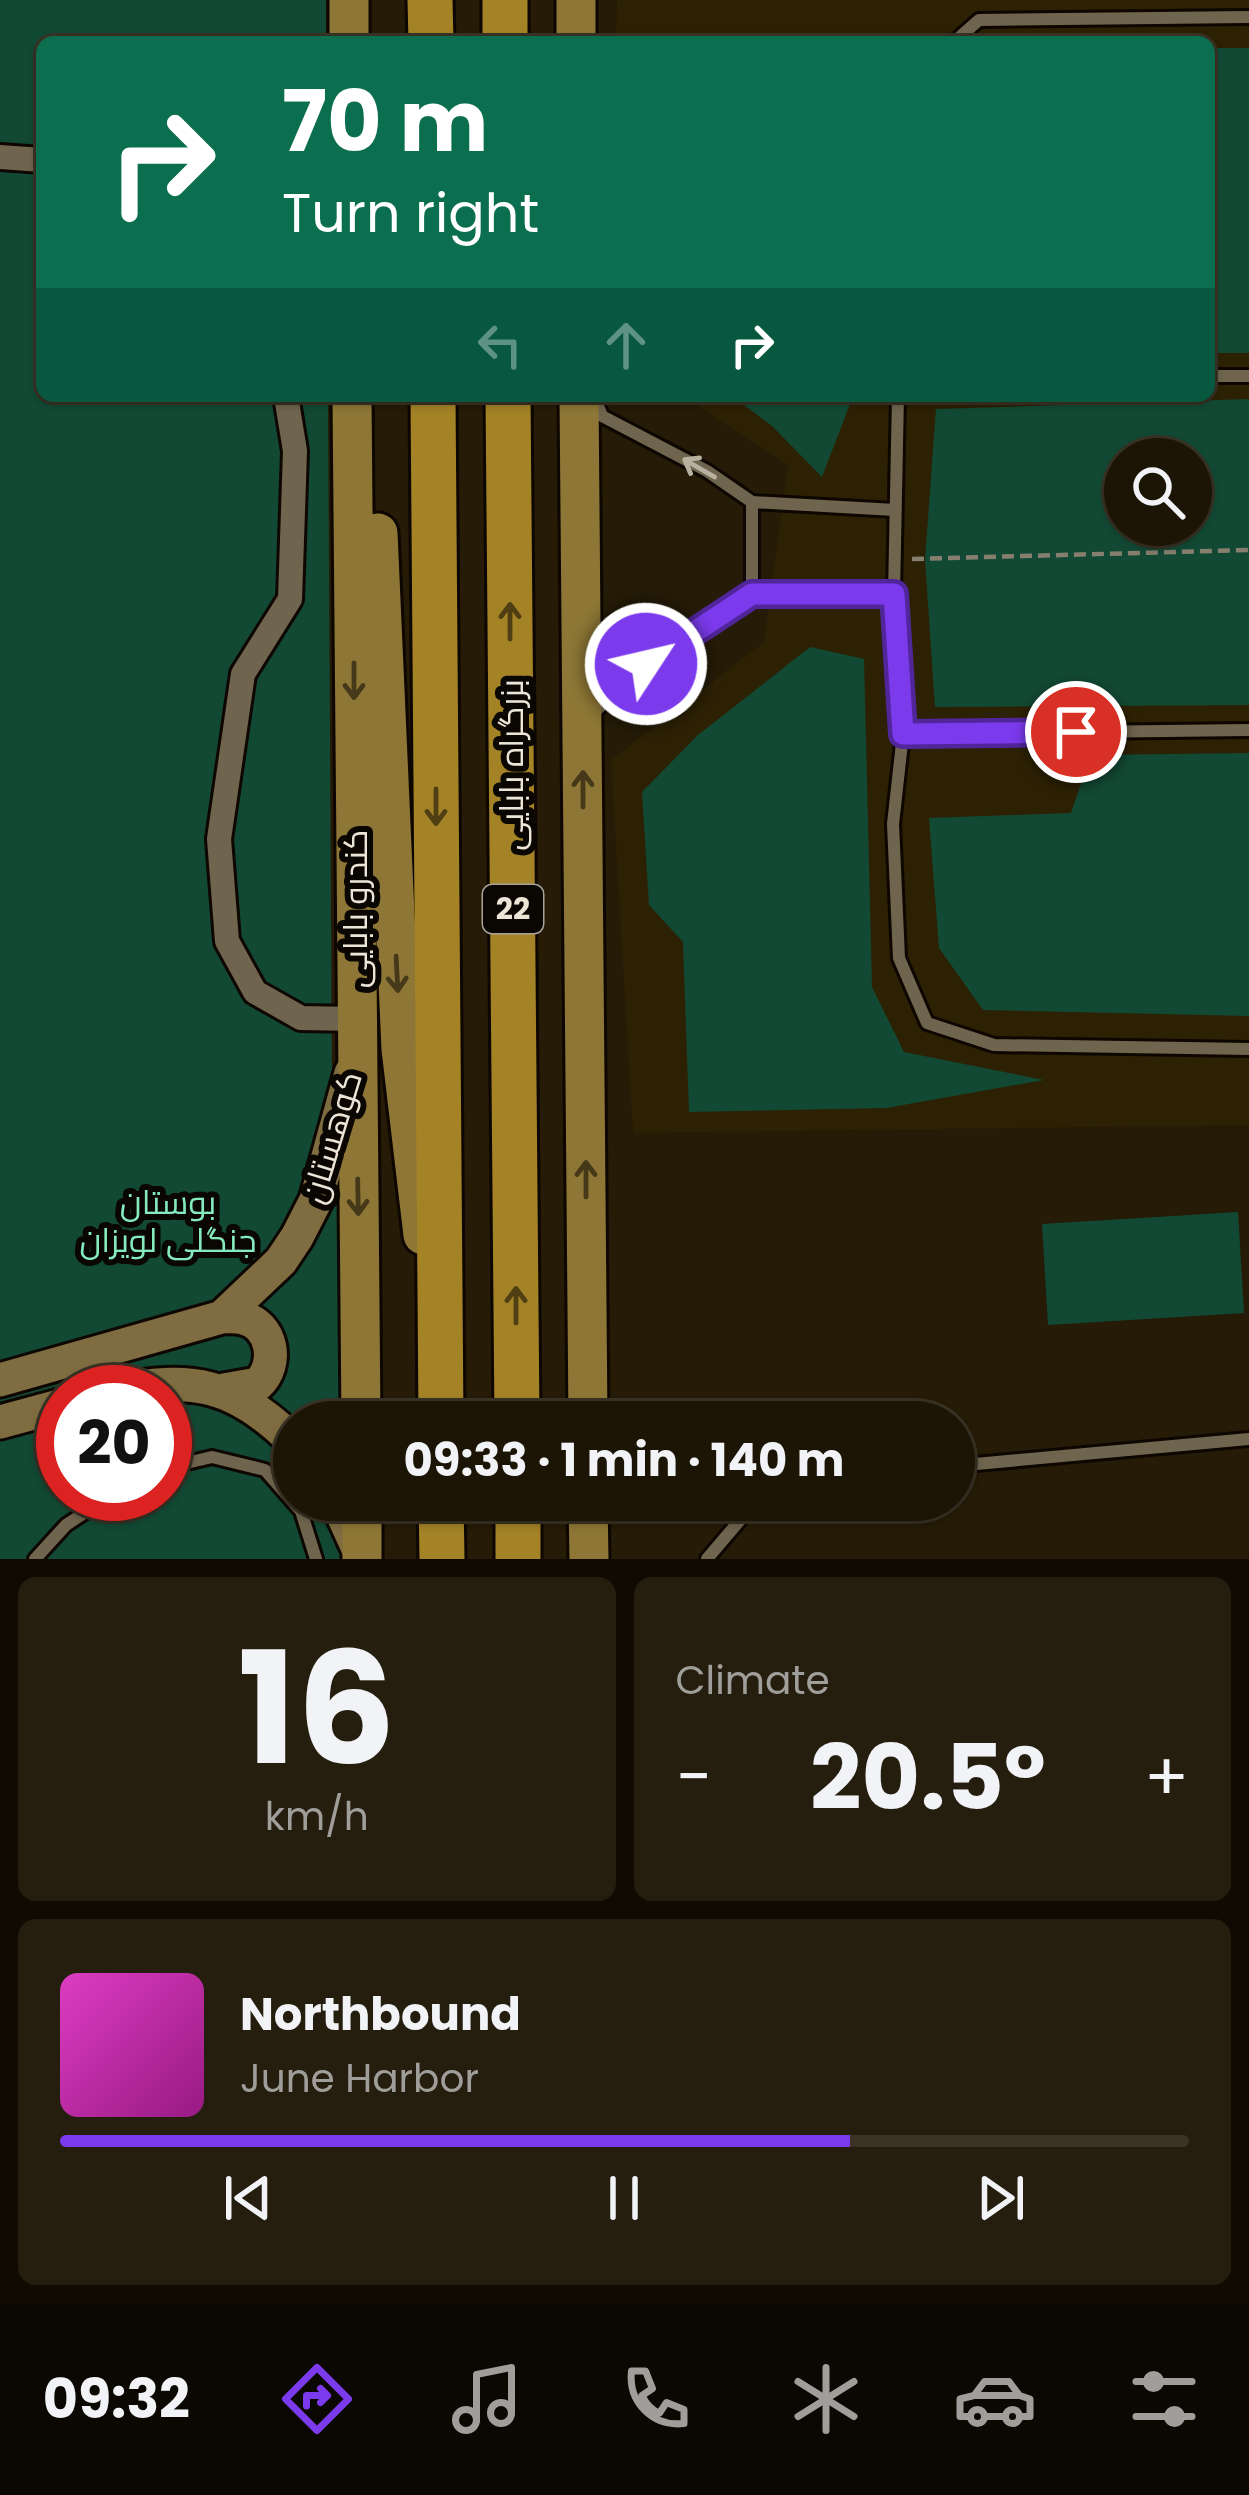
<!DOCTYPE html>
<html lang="en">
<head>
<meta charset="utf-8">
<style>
	:root { --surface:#1c1404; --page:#251d0e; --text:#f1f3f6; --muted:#a09e9a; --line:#3a3326; --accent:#7c3aed }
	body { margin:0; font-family:Poppins,Cairo,sans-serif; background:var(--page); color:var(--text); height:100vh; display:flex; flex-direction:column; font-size:45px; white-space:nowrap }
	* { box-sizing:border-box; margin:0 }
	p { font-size:39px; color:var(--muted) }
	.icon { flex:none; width:66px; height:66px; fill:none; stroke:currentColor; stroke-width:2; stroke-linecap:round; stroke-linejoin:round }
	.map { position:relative; height:1559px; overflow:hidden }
	.sheet { display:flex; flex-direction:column; gap:18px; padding:18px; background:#0f0b02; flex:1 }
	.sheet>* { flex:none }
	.guide { position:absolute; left:36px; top:36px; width:1179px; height:366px; border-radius:18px; box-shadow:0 3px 9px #0004,0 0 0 3px var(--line); background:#0b6e4f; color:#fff; overflow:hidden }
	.controls { position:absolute; left:1104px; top:438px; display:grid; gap:24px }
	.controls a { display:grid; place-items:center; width:108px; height:108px; border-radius:50%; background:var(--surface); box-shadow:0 3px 9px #0004,0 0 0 3px var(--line); font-size:60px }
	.speed { position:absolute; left:36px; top:1365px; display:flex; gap:24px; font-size:60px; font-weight:700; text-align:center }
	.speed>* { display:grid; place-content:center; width:156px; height:156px; border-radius:50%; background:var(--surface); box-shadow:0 3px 9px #0004,0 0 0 3px var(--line); line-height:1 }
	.speed .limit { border:18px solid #d22; background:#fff; color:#111 }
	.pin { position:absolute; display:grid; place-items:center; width:102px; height:102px; color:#fff; margin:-51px; border:6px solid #fff; border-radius:50%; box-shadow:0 3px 12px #0007 }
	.me { position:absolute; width:132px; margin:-66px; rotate:55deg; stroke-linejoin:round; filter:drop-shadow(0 0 9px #0008) }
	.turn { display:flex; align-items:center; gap:42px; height:252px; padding:0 48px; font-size:54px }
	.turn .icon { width:156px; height:156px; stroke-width:2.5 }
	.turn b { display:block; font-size:84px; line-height:102px }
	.lanes { display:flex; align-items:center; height:114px; padding:0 48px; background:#0003; justify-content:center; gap:60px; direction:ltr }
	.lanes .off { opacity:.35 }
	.big { font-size:90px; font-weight:700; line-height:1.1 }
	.sheet .tile { flex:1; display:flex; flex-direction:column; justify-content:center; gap:18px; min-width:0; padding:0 42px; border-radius:18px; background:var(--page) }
	.sheet .dial { align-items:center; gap:0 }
	.dial b { font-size:156px; line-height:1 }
	.song { display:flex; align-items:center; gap:36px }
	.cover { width:144px; height:144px; border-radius:18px; background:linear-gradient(135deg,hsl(310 70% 55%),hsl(310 70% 35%)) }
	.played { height:12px; border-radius:6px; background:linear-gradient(90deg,var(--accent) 70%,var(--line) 70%) }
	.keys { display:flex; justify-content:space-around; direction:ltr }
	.heat { display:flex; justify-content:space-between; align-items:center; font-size:66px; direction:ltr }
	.sheet .tiles { flex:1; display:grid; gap:18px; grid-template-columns:1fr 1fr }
	.tile:last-child { grid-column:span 2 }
	.trip { position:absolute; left:273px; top:1401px; width:702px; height:120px; border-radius:60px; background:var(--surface); box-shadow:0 3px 9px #0004,0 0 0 3px var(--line); font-weight:700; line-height:120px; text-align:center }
	.menu { display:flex; height:192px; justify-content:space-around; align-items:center; background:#0b0802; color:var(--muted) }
	.menu .icon { width:84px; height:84px }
	.menu .selected { color:var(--accent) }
	.menu b { font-size:54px; color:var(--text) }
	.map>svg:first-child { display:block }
	.built { fill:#2d2104; fill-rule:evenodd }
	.green { fill:#124934; fill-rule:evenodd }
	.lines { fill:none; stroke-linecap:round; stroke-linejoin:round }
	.lane-casing { stroke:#0e0600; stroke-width:18 }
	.street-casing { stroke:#0e0600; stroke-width:30 }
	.secondary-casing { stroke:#0e0600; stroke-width:39 }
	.primary-casing { stroke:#0e0600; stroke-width:45 }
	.highway-casing { stroke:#0e0600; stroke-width:51 }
	.path { stroke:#877f6e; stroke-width:4.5; stroke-dasharray:12 6; stroke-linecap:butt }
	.lane { stroke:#6f644d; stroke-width:12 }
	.street { stroke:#6f644d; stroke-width:24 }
	.secondary { stroke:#7f6d41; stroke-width:33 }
	.primary { stroke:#8e7736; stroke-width:39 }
	.highway { stroke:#a38326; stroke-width:45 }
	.oneway { stroke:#b9b1a0 }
	.oneway2 { stroke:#4f3f12 }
	.oneway3 { stroke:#453919 }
	.route-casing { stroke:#51269a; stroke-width:30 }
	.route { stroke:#7c3aed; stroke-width:21 }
	.labels { text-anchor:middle; stroke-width:12; stroke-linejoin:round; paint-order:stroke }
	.shield { fill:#0a0702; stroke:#a8a298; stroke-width:3 }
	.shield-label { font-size:30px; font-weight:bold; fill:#ebe5d8 }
	.street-label { font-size:33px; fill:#ebe5d8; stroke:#0a0702 }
	.park-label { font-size:33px; fill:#85ebbd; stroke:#0a0702 }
</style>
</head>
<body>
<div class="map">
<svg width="1249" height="1559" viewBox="0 0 1249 1559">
	<rect width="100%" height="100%" fill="#251b06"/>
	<path class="built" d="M 617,0 L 1249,0 L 1249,1125 L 633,1133 L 611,760 L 764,642 L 788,465 L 683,396 L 1209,396 L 1209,42 L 616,42 ZM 1125,459 L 1191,459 L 1191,525 L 1125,525 Z"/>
	<path class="green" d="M 0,0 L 326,0 L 326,42 L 42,42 L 42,396 L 328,396 L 332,1089 L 347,1116 L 347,1422 L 294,1422 L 294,1500 L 341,1500 L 342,1559 L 0,1559 ZM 63,1392 L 165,1392 L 165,1494 L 63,1494 Z
		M 1209,48 L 1249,48 L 1249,353 L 1209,353 Z
		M 732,396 L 853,396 L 822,477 L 772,426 Z
		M 1249,399 L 1249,705 L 935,707 L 925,559 L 936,409 ZM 1125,459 L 1191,459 L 1191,525 L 1125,525 Z
		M 810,647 L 864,659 L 872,987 L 904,1052 L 1044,1080 L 886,1108 L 689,1112 L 683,942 L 649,905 L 642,792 L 698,735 Z
		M 1249,753 L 1249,1016 L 983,1010 L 939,948 L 929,818 L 1071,813 L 1091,755 Z
		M 1238,1212 L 1244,1313 L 1048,1325 L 1042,1224 Z"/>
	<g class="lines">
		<defs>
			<path id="lane" d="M 954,42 L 979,20 L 1249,17
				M 1209,376 L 1249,376
				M 898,396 L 894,594 L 903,734 L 893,824 L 899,958 L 927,1023 L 994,1045 L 1249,1049
				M 752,502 L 895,510
				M 752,594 L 894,594
				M 592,714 L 665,648 L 752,594 L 752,502 L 707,471 L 602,416 L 594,396
				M 903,734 L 1249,730
				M 954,1466 L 1249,1439
				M 165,1468 L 212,1457 L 265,1470 L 301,1511 L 316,1559
				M 35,1559 L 66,1525 L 113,1494
				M 707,1559 L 757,1500"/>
			<path id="street" d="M 0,157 L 42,160
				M 286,396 L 295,451 L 290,599 L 243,674 L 219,839 L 227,941 L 255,992 L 301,1018 L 356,1019"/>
			<path id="secondary" d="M 222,1317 C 229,1317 236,1316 243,1318 C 273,1325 279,1365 258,1384 L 224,1390
				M 0,1380 L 222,1317 L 281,1261 L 297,1237 L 316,1200 L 351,1073
				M 112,1392 C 191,1375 236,1384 294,1442
				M 0,1422 L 63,1405
				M 336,1500 L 360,1553"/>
			<path id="primary" d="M 349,0 L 349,42
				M 576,0 L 576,42
				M 352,396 L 361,1422
				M 579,396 L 588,1422
				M 378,533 L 401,1049 L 423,1235
				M 362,1500 L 362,1559
				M 588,1500 L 589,1559"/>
			<path id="highway" d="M 430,0 L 431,42
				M 505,0 L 505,42
				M 433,396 L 441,1422
				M 508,396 L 517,1422
				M 441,1500 L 442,1559
				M 518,1500 L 518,1559"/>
		</defs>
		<use href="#lane" class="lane-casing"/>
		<use href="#street" class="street-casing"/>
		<use href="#secondary" class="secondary-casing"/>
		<use href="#primary" class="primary-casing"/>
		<use href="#highway" class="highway-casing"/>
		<path class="path" d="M 912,559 L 1249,550"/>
		<use href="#lane" class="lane"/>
		<use href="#street" class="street"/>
		<use href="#secondary" class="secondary"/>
		<use href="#primary" class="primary"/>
		<use href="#highway" class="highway"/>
	</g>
	<defs><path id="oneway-shaft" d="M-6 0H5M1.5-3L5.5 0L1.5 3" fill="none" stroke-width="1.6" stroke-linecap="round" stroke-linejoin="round" transform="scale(3)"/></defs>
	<use class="oneway" href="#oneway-shaft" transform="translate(699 468) rotate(-150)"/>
	<g class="oneway2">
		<use href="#oneway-shaft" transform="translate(510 621) rotate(-90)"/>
		<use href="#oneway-shaft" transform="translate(436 807) rotate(90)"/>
		<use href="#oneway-shaft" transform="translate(516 1305) rotate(-90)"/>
	</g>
	<g class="oneway3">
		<use href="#oneway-shaft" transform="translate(354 681) rotate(90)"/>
		<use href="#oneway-shaft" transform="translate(583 789) rotate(-90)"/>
		<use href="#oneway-shaft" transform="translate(397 974) rotate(87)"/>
		<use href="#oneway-shaft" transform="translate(586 1179) rotate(-90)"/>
		<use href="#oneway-shaft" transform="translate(358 1197) rotate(89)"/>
	</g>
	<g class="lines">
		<defs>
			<path id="route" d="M 646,664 L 752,594 L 894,594 L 903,734 L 1076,732"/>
		</defs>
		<use href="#route" class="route-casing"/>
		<use href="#route" class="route"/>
	</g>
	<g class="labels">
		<rect class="shield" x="483" y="885" width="60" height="48" rx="9"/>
		<g class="shield-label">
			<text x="513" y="919">22</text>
		</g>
		<g class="street-label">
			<text transform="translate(511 765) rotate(-90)" y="12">بزرگراه بابایی</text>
			<text transform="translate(355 909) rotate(-90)" y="12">کندرو بابایی</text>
			<text transform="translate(331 1137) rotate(-73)" y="12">کوهستان</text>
		</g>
		<g class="park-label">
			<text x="168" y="1214">بوستان<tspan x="168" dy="38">جنگلی لویزان</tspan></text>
		</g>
	</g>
</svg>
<div class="controls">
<a><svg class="icon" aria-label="search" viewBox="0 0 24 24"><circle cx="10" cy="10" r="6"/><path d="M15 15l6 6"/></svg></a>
</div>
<div class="speed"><div class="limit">20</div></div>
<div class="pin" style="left:1076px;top:732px;background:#d93025"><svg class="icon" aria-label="arrive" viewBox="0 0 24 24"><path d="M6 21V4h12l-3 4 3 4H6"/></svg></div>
<svg class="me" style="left:646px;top:664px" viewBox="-20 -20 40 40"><circle r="17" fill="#7c3aed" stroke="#fff" stroke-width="3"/><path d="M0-11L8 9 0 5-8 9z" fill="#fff"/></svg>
<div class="trip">09:33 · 1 min · 140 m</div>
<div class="guide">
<div class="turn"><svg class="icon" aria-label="right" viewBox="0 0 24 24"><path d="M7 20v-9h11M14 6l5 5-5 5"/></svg><div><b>70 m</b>Turn right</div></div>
<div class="lanes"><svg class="icon off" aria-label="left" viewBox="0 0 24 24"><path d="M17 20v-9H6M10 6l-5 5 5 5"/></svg><svg class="icon off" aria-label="ahead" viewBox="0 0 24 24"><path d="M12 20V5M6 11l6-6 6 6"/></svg><svg class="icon" aria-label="right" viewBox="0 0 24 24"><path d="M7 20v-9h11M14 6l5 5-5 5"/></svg></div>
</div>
</div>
<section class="sheet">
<div class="tiles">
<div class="tile dial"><b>16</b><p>km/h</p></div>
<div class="tile"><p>Climate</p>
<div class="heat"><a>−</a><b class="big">20.5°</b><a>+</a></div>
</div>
<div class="tile">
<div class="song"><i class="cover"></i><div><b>Northbound</b><p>June Harbor</p></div></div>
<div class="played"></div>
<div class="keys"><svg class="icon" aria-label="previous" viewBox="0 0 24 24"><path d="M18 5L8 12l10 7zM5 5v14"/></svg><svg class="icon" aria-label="pause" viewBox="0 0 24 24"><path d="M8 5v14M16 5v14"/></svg><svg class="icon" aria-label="next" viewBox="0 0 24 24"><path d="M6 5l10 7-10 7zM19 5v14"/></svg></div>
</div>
</div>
</section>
<nav class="menu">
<b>09:32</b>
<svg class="icon selected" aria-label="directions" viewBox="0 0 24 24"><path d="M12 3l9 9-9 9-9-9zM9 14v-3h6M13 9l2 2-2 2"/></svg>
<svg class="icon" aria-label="music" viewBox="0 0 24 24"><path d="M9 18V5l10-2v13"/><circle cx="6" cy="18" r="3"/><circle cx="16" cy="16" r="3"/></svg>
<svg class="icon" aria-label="phone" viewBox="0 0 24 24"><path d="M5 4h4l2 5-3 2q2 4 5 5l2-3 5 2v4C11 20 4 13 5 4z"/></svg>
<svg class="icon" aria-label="climate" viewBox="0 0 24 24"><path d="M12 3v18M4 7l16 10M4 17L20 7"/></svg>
<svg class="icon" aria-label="car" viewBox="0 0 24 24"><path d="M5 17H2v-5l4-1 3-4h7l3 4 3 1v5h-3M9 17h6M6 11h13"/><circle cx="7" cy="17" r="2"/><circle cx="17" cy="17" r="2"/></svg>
<svg class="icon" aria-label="filters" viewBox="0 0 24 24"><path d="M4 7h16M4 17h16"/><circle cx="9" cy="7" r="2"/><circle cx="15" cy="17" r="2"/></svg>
</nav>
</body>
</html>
